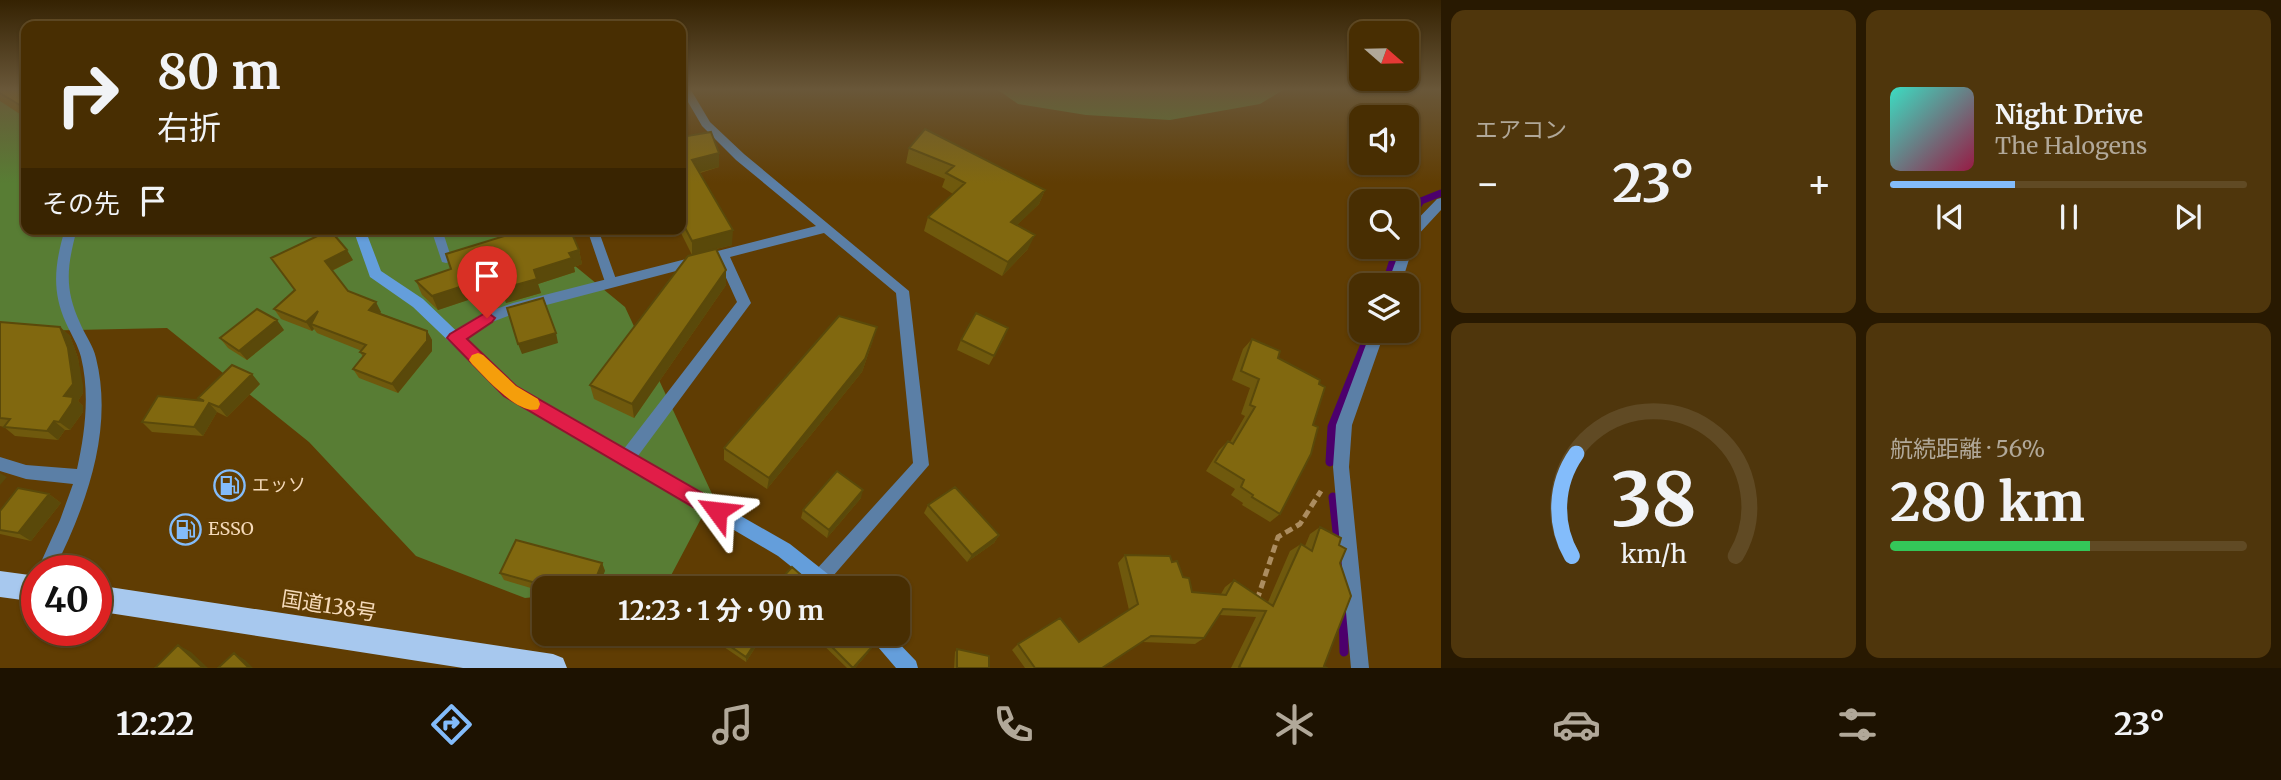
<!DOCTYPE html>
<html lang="ja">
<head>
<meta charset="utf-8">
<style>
	:root { --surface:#482e02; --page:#4f360c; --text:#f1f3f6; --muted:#b1a899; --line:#604a24; --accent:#83bcfb }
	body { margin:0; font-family:Merriweather,"Noto Sans JP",serif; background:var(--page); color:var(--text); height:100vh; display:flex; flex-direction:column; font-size:26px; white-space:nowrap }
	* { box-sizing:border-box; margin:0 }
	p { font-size:23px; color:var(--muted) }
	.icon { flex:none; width:38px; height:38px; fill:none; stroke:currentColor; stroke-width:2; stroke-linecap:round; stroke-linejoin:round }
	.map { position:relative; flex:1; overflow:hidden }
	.sheet { display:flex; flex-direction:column; gap:10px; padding:10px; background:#281901; width:840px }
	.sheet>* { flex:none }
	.banner { position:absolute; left:21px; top:21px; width:665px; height:214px; border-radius:14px; box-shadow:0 2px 5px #0004,0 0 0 2px var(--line); background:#482e02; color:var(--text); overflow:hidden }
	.needle { width:46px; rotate:110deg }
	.buttons { position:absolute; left:1349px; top:21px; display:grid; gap:14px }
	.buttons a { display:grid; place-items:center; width:70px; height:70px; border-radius:14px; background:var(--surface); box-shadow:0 2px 5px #0004,0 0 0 2px var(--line); font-size:35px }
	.speed { position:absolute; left:21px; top:555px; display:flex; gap:14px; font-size:35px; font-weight:700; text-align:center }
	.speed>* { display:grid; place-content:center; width:91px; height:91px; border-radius:50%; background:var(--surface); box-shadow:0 2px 5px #0004,0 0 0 2px var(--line); line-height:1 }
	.speed .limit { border:10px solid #d22; background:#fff; color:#111 }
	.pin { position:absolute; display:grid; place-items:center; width:60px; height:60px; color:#fff; margin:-72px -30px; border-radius:50% 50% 50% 0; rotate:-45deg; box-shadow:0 0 7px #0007 }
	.pin .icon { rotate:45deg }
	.me { position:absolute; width:77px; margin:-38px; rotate:300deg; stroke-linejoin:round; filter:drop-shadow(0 0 5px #0008) }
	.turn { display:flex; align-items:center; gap:24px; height:147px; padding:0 21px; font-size:32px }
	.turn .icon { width:91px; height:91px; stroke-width:2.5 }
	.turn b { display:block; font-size:49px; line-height:60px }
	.then { display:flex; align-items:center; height:66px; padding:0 21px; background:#0003; gap:14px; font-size:26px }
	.big { font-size:52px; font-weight:700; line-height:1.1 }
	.sheet .card { flex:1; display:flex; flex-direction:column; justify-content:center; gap:10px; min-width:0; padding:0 24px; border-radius:14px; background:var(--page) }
	.sheet .dial { align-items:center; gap:0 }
	.dial svg { height:182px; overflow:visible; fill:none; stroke:var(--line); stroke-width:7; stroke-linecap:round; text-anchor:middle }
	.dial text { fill:var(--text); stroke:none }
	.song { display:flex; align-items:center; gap:21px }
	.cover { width:84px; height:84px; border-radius:10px; background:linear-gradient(135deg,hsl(170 70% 55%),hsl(340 70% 35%)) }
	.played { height:7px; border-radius:4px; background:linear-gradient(90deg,var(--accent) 35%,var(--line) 35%) }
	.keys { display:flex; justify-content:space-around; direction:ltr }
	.heat { display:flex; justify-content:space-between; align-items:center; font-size:38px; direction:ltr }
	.charge { height:10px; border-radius:5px; background:linear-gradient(90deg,#34c759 56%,var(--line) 0) }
	.sheet .tiles { flex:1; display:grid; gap:10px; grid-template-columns:repeat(2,1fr) }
	.trip { position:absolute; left:532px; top:576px; width:378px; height:70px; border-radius:14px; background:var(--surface); box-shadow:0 2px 5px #0004,0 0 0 2px var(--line); font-weight:700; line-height:70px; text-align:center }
	.tab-bar { display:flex; height:112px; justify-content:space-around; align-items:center; background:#1d1201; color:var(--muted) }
	.tab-bar .icon { width:49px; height:49px }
	.tab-bar .active { color:var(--accent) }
	.tab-bar b { font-size:32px; color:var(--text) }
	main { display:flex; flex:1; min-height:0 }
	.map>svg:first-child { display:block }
	.green { fill:#587d34 }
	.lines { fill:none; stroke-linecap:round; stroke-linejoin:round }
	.stream-far1 { stroke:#4c006c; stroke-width:7 }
	.stream { stroke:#4c006c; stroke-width:9 }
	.path { stroke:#ac8d60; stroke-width:5; stroke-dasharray:8 4.5; stroke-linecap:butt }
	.lane { fill:#5b7fa6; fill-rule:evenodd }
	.street { fill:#5b7fa6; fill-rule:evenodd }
	.secondary { fill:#649edb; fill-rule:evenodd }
	.highway { fill:#a7c8ee; fill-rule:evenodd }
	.wall { fill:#6f590d }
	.shaded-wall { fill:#5a490a }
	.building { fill:#81680f; stroke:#5a490a; stroke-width:2 }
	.route { fill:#e11d48; stroke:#92132f; stroke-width:2 }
	.slow { fill:#f59e0b }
	.labels { text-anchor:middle; stroke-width:7; stroke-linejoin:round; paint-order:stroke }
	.poi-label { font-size:18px; fill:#f5daba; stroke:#603d03; text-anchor:start }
	.near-street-label { font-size:21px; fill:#f5daba; stroke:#603d03 }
</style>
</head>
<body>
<main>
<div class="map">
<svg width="1441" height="668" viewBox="0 0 1441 668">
	<rect width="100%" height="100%" fill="#603d03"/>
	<path class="green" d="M 0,90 L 26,90 L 26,229 L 530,229 L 625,307 L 713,496 L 667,583 L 618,588 L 544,588 L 544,596 L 525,598 L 416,556 L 309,442 L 167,328 L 30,331 L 0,336 Z
		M 998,90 L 1283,90 L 1260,104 L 1170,120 L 1086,115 L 1018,104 Z"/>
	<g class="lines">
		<path class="stream-far1" d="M 1407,222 L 1421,201 L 1441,193
			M 1385,285 L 1397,247
			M 1367,339 L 1370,331"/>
		<path class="stream" d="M 1330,462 L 1332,427 L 1368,337
			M 1333,497 L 1342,575
			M 1343,606 L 1344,652"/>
		<path class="path" d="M 1257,600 L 1278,537 L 1300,524 L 1321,491"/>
		<path class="lane" d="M 431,229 L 442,229 L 450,254 L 462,250 L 468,254 L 466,257 L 446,263 L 442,262 Z
			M 587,229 L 598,229 L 617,282 L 615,285 L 607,285 L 605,282 Z"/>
		<path class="street" d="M 681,90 L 691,90 L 710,122 L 744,154 L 909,291 L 929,465 L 827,583 L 821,586 L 815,583 L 812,577 L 815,571 L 913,463 L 896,293 L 824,233 L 730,257 L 751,303 L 632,464 L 626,466 L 620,464 L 618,459 L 620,454 L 737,302 L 718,260 L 516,313 L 492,322 L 455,344 L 450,342 L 448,338 L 450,334 L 482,314 L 513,303 L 816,226 L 736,160 L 702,126 Z
			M 1441,198 L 1441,210 L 1416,237 L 1401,285 L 1387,285 L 1401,247 L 1407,247 L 1407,230 L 1437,199 Z
			M 65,229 L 77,229 C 67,266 64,288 80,323 C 85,335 93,345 96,358 C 114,430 86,506 54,570 L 37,571 L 60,520 L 73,484 L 26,479 L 0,471 L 0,457 L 26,465 L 77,469 C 85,433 90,394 81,357 C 78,345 71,334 66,323 C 51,290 55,263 65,229 Z
			M 1371,331 L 1385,331 L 1352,425 L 1349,467 L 1369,668 L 1351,668 L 1333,467 L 1336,425 Z"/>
		<path class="secondary" d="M 353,229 L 365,229 L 381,271 L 423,299 L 515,387 L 790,544 L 838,582 L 841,588 L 818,588 L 778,556 L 505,395 L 413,307 L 370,277 Z
			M 869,634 L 890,634 L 916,661 L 918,668 L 896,668 L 872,640 Z"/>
		<path class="highway" d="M 0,571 L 37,576 L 37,602 L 0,597 Z
			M 96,585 L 553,654 L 563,658 L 567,668 L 463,668 L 96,611 Z"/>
	</g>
	<path class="wall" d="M 0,90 L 26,90 L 26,118 L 0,101 Z
		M 681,135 L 682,137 L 719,153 L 719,167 L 700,173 L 732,245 L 716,249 L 726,270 L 726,285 L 634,418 L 594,399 L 590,385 L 692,255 L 679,229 L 681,229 Z
		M 909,148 L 1045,190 L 1039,204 L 1017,225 L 1028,249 L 1002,276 L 924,231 L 928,217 L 953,194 L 942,187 L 945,179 L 906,163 Z
		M 509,229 L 570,229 L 579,250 L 582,264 L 574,267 L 575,272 L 538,284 L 541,293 L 506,303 L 503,294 L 476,303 L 474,298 L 438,310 L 422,295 L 416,281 L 451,269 L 513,233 L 513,231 L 510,232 Z
		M 271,258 L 353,260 L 332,271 L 348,291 L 381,312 L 380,313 L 427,331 L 432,340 L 432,351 L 398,393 L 359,378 L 353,369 L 363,357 L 360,352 L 362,351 L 317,333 L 314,329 L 312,331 L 281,319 L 274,309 L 294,290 Z
		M 0,322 L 60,327 L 70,336 L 78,358 L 83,393 L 78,401 L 83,406 L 83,412 L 70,430 L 65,430 L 58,440 L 15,436 L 4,427 L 0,426 Z
		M 284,330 L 247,360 L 228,348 L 220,338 Z
		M 1004,338 L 989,365 L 957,350 L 961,340 Z
		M 1252,339 L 1278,358 L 1280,514 L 1270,522 L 1242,505 L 1243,503 L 1231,495 L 1235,489 L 1206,471 L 1219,450 L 1228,441 L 1230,442 L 1245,416 L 1241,414 L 1250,388 L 1232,380 L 1243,349 Z
		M 873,340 L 862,372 L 767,489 L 724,460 L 724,448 Z
		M 260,384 L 227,417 L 217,412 L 203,436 L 152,432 L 142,422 L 201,400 L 198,398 Z
		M 49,494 L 61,503 L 31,541 L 0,534 L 0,511 Z
		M 861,498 L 827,538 L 801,518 L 803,510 Z
		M 928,505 L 999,535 L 994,543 L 967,562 L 924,513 Z
		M 1320,527 L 1339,545 L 1340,563 L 1324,666 L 1327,668 L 1231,668 L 1256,617 L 1219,615 L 1204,638 L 1195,644 L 1142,642 L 1103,668 L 1025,668 L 1012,650 L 1018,644 L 1079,642 L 1129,610 L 1118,563 L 1125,555 L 1172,562 L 1183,577 L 1192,592 L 1221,594 L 1225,587 L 1234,580 L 1268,602 L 1290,551 L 1301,544 L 1305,546 L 1310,534 Z
		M 602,563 L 605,571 L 544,588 L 544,622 L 535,619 L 531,612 L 541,591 L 504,580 L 500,573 Z
		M 730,634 L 764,634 L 746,662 L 724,647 L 724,642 Z
		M 785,634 L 855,634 L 868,653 L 855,668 L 847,668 L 812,634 L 800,648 Z
		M 957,649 L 989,668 L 954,668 L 955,652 Z"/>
	<path class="shaded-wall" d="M 719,153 L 719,167 L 693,174 L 692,160 Z
		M 1045,190 L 1039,204 L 1006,236 L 1011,222 Z
		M 733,230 L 732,245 L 692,255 L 692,241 Z
		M 1035,235 L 1028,249 L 1002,276 L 1008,262 Z
		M 347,250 L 353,260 L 331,271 L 325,261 Z
		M 579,250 L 582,264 L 574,267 L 575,272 L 538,284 L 541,293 L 506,303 L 503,294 L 476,303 L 474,298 L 438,310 L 432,296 L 469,284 L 534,270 L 569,253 Z
		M 726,270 L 726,285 L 634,418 L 632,404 Z
		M 376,302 L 381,312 L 375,319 L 369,310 Z
		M 318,311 L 311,324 L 314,329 L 312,331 L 306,322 Z
		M 277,320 L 284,330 L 247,360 L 239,351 Z
		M 60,327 L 70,336 L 78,358 L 83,385 L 83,393 L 78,401 L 83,406 L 83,412 L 70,430 L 59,422 L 64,396 Z
		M 877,327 L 873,340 L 862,372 L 767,489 L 769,478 Z
		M 427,331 L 432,340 L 432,351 L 398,393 L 392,384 Z
		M 556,333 L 558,343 L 522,354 L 518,344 Z
		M 252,374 L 260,384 L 227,417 L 219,407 Z
		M 209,403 L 217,412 L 203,436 L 194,427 Z
		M 54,421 L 65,430 L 58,440 L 47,431 Z
		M 0,473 L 7,477 L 0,485 Z
		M 863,490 L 861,498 L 827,538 L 829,530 Z
		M 49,494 L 61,503 L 31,541 L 18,533 Z
		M 999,535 L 994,543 L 967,562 L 972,555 Z
		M 602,563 L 605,571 L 598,588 L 592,588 Z
		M 761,634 L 764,634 L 746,662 L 746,657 Z
		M 809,634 L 812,634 L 800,648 L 802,642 Z
		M 178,645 L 191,652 L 208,668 L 203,668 Z
		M 871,648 L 868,653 L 855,668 L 853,668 Z
		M 234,653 L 245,660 L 253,668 L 249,668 Z"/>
	<path class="building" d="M 0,90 L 26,90 L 26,106 L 23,107 L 0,93 Z
		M 925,129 L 1045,190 L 1011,222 L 1035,235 L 1008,262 L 928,217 L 965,183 L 946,173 L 954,166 L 909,148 Z
		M 711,132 L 719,153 L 692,160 L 733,230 L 692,241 L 681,220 L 681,135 L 682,137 Z
		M 514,229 L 570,229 L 579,250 L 569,253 L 572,258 L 534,270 L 537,279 L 501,289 L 499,281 L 470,290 L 469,284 L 432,296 L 416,281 L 451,269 L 446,254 L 514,233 L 513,230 Z
		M 330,230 L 347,250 L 325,261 L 348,291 L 376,302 L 369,310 L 427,331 L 427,341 L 392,384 L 353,369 L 365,354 L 360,352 L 366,345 L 311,324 L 318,311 L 306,322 L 274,309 L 295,290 L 271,258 Z
		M 716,249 L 726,270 L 632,404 L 590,385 L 688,256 Z
		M 543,298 L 556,333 L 518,344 L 507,308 Z
		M 257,309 L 277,320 L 239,351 L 220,338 Z
		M 976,313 L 1008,328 L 994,356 L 961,340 Z
		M 839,316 L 877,327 L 865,359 L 769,478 L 724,448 Z
		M 0,322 L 60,327 L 68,348 L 72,376 L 73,384 L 64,396 L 73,397 L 72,403 L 59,422 L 54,421 L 47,431 L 4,427 L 10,419 L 0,418 Z
		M 1252,339 L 1280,351 L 1278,358 L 1320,380 L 1319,384 L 1325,387 L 1313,425 L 1318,427 L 1311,454 L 1280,514 L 1252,497 L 1253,495 L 1241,487 L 1244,480 L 1215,462 L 1228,441 L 1233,444 L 1255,407 L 1250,405 L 1259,379 L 1241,371 Z
		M 232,365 L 252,374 L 219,407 L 209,403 L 194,427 L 142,422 L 158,396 L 204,401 L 198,398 Z
		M 837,471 L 863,490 L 829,530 L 803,510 Z
		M 955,487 L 999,535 L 972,555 L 928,505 Z
		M 18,488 L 49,494 L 18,533 L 0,530 L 0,511 Z
		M 1320,527 L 1341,538 L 1339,545 L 1346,549 L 1340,563 L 1351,596 L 1324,666 L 1327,668 L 1241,668 L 1239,667 L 1266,611 L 1223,609 L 1204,638 L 1151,636 L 1102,668 L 1035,668 L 1018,644 L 1060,618 L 1079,642 L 1138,604 L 1125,555 L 1170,556 L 1172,562 L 1177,561 L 1183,577 L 1189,578 L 1192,592 L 1226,595 L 1234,580 L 1273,606 L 1301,544 L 1312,551 Z
		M 516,540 L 602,563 L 592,588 L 544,588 L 544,616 L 531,612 L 543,585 L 500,573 Z
		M 792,567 L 816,588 L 773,588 Z
		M 730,634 L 761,634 L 746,657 L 724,642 Z
		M 792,634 L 809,634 L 802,642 Z
		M 819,634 L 855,634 L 871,648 L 853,668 Z
		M 178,645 L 203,668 L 155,668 Z
		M 957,649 L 989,656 L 989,668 L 957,668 Z
		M 234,653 L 249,668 L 218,668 Z"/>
	<linearGradient id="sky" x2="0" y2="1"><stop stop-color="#352202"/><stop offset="0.49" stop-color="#695739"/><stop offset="1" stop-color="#695739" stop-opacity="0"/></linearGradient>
	<rect width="1441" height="183" fill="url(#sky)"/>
	<path class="route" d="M 487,312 L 495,318 L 492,322 L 467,339 L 516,386 L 723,505 L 726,511 L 723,517 L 717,520 L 710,517 L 504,396 L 447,338 L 450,334 Z"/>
	<path class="slow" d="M 478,353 L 483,355 L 516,386 L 538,399 L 540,404 L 538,409 C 519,416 485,377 472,364 L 469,360 L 472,355 Z"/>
	<defs>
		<symbol id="fuel-ring" viewBox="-11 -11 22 22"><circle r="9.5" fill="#603d03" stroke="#83bcfb" stroke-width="1.5"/><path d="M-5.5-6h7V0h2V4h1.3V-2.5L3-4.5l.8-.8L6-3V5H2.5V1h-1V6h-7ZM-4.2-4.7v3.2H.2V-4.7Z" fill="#83bcfb"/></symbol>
	</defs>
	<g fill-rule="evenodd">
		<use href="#fuel-ring" x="212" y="468" width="35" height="35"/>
		<use href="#fuel-ring" x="168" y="512" width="35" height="35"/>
	</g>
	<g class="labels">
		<g class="poi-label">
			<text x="252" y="491">エッソ</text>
			<text x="208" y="535">ESSO</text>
		</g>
		<g class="near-street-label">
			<text transform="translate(329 606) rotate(9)" y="7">国道138号</text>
		</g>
	</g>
</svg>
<div class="buttons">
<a><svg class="needle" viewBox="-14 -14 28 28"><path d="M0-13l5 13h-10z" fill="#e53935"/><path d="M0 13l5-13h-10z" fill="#b1a899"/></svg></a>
<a><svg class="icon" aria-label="sound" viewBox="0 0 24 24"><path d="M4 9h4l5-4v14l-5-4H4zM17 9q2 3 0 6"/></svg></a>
<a><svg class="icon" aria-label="search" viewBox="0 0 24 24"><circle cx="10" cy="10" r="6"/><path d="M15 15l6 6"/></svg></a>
<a><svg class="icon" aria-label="layers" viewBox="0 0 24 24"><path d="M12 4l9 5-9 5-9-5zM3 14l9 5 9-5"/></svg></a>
</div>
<div class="speed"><div class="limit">40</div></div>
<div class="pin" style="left:487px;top:318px;background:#d93025"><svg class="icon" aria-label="arrive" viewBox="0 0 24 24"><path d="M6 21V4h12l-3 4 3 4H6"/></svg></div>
<svg class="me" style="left:717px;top:511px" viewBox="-20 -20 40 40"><path d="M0-17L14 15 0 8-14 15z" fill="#e11d48" stroke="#fff" stroke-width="4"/></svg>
<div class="trip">12:23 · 1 分 · 90 m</div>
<div class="banner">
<div class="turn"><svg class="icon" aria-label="right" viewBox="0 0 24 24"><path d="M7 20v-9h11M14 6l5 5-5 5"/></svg><div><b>80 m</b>右折</div></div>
<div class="then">その先<svg class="icon" aria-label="arrive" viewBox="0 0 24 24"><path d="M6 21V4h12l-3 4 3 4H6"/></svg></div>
</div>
</div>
<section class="sheet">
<div class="tiles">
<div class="card"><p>エアコン</p>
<div class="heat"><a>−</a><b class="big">23°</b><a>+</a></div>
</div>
<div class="card">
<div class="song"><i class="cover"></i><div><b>Night Drive</b><p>The Halogens</p></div></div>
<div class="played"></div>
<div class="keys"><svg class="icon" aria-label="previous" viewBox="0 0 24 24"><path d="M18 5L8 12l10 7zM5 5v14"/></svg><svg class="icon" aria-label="pause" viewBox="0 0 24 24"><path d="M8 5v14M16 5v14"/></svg><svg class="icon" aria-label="next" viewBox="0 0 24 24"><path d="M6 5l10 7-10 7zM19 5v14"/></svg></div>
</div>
<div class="card dial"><svg viewBox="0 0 100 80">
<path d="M14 69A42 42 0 1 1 86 69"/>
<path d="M14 69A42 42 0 0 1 16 24" stroke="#83bcfb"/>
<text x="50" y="56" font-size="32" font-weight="700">38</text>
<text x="50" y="72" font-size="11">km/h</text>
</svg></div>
<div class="card"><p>航続距離 · 56%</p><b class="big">280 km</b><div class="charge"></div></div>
</div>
</section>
</main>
<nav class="tab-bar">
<b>12:22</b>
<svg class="icon active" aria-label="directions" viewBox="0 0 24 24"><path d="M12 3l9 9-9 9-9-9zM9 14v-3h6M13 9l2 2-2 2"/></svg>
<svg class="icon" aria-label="music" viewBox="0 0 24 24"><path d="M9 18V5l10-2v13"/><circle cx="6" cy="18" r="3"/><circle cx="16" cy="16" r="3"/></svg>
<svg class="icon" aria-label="phone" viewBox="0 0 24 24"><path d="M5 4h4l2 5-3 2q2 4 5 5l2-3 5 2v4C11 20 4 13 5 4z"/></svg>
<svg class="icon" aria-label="climate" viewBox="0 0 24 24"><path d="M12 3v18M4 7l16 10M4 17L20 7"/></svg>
<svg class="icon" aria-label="car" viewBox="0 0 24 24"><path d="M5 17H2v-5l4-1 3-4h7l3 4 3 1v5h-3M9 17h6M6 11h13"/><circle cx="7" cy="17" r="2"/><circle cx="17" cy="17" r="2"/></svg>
<svg class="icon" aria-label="filters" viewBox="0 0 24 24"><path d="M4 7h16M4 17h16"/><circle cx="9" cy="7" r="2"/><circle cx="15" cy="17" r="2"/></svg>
<b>23°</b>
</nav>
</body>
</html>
